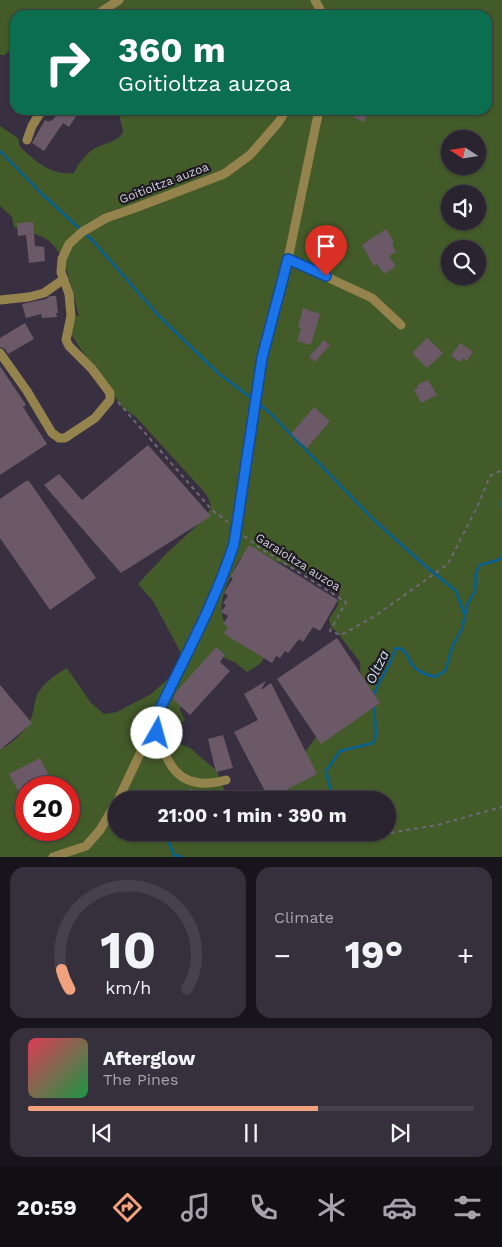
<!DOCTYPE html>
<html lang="en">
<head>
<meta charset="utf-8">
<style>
	:root { --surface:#2a2431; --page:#36303d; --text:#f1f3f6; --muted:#a5a4ab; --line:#46414d; --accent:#f1a17b }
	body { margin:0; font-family:"Work Sans",sans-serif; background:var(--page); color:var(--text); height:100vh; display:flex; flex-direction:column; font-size:19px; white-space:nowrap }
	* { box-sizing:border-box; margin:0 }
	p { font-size:16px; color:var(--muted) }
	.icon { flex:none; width:28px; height:28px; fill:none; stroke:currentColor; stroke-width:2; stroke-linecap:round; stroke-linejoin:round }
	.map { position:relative; height:857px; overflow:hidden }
	.drawer { display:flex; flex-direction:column; gap:10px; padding:10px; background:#17141b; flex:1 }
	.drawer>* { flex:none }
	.guide { position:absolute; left:10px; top:10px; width:482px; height:105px; border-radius:15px; box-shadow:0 1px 4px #0004,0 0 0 1px var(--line); background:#0b6e4f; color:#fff; overflow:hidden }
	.needle { width:32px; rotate:282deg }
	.controls { position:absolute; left:441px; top:130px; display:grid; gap:10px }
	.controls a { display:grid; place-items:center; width:45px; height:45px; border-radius:50%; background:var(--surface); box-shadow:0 1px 4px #0004,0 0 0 1px var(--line); font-size:25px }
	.speed { position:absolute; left:15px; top:776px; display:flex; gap:10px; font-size:25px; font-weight:700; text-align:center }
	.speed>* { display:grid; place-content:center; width:65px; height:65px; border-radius:50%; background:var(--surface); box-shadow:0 1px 4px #0004,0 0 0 1px var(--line); line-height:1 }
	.speed .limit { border:8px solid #d22; background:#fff; color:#111 }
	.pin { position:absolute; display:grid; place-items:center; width:42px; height:42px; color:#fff; margin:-51px -21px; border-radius:50% 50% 50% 0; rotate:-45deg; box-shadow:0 0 5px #0007 }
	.pin .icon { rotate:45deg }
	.me { position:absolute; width:55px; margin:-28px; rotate:7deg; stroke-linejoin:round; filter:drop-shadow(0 0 4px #0008) }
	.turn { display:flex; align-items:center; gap:18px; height:105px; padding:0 25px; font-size:22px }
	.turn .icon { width:65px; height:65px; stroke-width:2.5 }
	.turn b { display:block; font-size:35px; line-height:42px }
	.big { font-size:38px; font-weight:700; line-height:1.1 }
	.drawer .widget { flex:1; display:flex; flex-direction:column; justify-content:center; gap:8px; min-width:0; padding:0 18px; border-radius:15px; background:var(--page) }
	.drawer .dial { align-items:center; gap:0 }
	.dial svg { height:130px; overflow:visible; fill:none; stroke:var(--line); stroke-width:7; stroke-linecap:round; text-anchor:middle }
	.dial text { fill:var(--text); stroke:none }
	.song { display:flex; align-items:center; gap:15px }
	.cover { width:60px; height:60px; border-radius:8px; background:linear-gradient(135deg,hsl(350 70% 55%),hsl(140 70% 35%)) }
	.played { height:5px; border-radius:2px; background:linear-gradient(90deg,var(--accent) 65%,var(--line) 65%) }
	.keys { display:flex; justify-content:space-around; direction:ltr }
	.heat { display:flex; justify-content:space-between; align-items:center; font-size:28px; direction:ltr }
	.drawer .tiles { flex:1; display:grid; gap:10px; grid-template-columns:1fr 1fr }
	.widget:last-child { grid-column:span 2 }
	.trip { position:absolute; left:108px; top:791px; width:288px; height:50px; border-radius:25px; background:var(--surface); box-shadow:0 1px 4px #0004,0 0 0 1px var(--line); font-weight:700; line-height:50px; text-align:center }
	.tabs { display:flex; height:80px; justify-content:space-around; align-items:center; background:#110e14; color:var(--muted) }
	.tabs .icon { width:35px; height:35px }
	.tabs .on { color:var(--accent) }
	.tabs b { font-size:22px; color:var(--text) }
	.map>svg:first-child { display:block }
	.green { fill:#435a29; fill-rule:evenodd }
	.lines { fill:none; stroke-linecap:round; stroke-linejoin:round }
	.stream { stroke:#056094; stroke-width:2.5 }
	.building { fill:#6b5967 }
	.path { stroke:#6f6877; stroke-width:2; stroke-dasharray:4 4; stroke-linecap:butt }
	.minor { stroke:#94834c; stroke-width:9 }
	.route-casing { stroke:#114b97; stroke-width:12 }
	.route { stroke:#1a73e8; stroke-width:9 }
	.labels { text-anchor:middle; stroke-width:4.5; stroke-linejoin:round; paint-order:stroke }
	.street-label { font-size:12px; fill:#d4cfda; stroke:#1d1a22 }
	.water-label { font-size:14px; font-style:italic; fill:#cde0ef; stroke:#1d1a22 }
</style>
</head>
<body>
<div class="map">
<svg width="502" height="857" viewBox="0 0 502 857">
	<rect width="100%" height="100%" fill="#383041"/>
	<path class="green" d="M 0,0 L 502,0 L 502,857 L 0,857 L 0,749 C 12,745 28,728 32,716 C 35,707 34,697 40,690 C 47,680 57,674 67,668 L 91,703 L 104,714 L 117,712 L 151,694 L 177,671 L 181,661 L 180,651 L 153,601 L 138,584 L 166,554 L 206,517 L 211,507 L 209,500 L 206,494 L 136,417 L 123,408 L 78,345 L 68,329 L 76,316 L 79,316 C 73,295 66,252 48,240 C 39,234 24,231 14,227 L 12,217 L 0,206 L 0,126 L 18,138 L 20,147 C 37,162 49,175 74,173 C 78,165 83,157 91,151 C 99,144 121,142 123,131 L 120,119 L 121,110 L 488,110 L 488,15 L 37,15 L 35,11 L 21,9 L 19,15 L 15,15 L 15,43 L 5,55 L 0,55 ZM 450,139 L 478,139 L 478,166 L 450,166 ZM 450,194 L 478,194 L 478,221 L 450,221 ZM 450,249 L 478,249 L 478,276 L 450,276 ZM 246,554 C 274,557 315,576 339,592 L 338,605 L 329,619 L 331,627 L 337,632 L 360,662 L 361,690 L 333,723 L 316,737 L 292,770 L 273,782 L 266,795 L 260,800 L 386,800 L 386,832 L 116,832 L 116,800 L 230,800 L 227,797 L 217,771 L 190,748 L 159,736 L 177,727 L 185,720 L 180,710 L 182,700 L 218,655 L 236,663 L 247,672 L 260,664 L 265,656 C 232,633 209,625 229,580 C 234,570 237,559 246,554 ZM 26,788 L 69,788 L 69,830 L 26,830 Z"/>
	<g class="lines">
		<path class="stream" d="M 0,151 L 43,195 L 93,241 L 159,316 L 218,373 L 254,400
			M 258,403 L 270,413 L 374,520 L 423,564 L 456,591 L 465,616
			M 502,502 L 502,506
			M 374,695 C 379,679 391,666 395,649 L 399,648 C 407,651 407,656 411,663 C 416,671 426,675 435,677 L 445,671 L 453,645 L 462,629 L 467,605 L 475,591 L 476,572 L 480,565 L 498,560 L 502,557
			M 333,800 L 326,771 L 340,751 L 373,743 L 376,735 L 374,706
			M 172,832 L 169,843 L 174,855 L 182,857"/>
	</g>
	<path class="building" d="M 60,110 L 80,110 L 69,127 L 63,123 L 44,151 L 32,143 L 45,120 L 49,122 L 50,120 L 52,121 Z
		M 356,110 L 367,110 L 365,114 L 367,115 L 364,122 L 353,117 Z
		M 33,222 L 35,246 L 44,247 L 45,261 L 29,263 L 26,235 L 18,236 L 17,223 Z
		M 386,229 L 394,242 L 392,244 L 396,252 L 389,256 L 396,266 L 384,274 L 377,264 L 374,266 L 362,245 Z
		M 50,296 L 56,296 L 58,313 L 56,313 L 57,317 L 42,318 L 41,314 L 26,318 L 22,304 L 46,299 Z
		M 303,308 L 320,314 L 311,345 L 297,341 L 301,328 L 298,327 Z
		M 25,323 L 34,339 L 8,354 L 5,349 L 0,347 L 0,338 Z
		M 427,338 L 443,353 L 427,368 L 412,353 Z
		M 324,340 L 330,345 L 315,362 L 309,357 Z
		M 460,343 L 473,352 L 467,361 L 463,358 L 460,362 L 451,356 Z
		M 0,366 L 26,405 L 23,407 L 47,444 L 0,475 Z
		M 428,380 L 437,395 L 421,403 L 414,390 L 418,388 L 417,385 Z
		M 314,407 L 330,421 L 307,448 L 291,434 Z
		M 148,445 L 211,516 L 121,573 L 44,485 L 59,474 L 82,500 Z
		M 26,481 L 29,481 L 96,578 L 50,610 L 0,538 L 0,499 Z
		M 249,545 L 338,600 L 320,631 L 313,627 L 303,642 L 299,639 L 288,653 L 285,651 L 280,658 L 276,656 L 272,663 L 224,634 L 228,627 L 223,624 L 228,616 L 221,612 L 226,605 L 223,603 L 228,596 L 224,593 L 233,578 L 230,577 Z
		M 337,638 L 380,703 L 321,744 L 277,679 Z
		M 216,647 L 225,655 L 220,662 L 230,671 L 190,715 L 173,699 L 177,691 Z
		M 266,681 L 261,690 L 271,683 L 317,774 L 269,799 L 234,732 L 258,720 L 244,694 Z
		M 0,685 L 32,723 L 0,750 Z
		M 223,735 L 233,768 L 216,772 L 208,739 Z
		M 40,758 L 50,778 L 33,788 L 26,788 L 26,791 L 20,794 L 9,774 Z"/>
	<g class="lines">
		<path class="path" d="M 118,402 L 212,510 L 228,522
			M 244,536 L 260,548 L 346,602 L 330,631 L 341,635 L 375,616 L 448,564 L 478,505 L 490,476 L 502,470
			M 190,789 L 197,800
			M 288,832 L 342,841 L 437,825 L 502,807"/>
		<path class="minor" d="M 315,0 L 323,15
			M 96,15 L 119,0
			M 27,140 L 32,126 L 42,110
			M 288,259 L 372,298 L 401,325
			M 0,300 L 29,297 L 44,293 L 64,279
			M 0,353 L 27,391 L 52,433 L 59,438 L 65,438 L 95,418 L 110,400 L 110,393 L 92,369 L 69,346 L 66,340 L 71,316 L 69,294 L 61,272 L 62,259 L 69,244 L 82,232 L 106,218 L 135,208 L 224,174 L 250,155 L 278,123 L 286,110
			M 154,722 C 166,762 176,794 226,780
			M 118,800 L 205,617 L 225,572 L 234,544 L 262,357 L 288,259 L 319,110
			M 53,857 L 86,846 L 100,830 L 116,803"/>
	</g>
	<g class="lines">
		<defs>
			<path id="route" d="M 157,733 L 154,722 C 181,663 214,606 234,544 L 262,358 L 288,259 L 326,276"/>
		</defs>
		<use href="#route" class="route-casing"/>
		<use href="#route" class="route"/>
	</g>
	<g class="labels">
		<g class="street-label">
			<text transform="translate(164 183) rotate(-21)" y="4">Goitioltza auzoa</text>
			<text transform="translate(298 562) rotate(32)" y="4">Garaioltza auzoa</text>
		</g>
		<g class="water-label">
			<text transform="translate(377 667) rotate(-64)" y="5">Oltza</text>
		</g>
	</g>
</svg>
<div class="controls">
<a><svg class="needle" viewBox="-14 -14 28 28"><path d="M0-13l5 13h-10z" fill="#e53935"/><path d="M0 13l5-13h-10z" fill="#a5a4ab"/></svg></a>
<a><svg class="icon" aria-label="sound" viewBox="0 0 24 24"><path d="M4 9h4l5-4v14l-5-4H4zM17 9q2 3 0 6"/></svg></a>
<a><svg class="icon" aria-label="search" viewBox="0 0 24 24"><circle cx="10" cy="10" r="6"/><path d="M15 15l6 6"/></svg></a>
</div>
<div class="speed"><div class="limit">20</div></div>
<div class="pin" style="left:326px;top:276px;background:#d93025"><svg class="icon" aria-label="arrive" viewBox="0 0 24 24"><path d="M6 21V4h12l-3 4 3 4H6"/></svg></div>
<svg class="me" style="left:157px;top:733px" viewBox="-20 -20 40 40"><circle r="19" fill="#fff"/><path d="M0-13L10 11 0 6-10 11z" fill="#1a73e8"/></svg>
<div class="trip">21:00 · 1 min · 390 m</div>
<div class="guide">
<div class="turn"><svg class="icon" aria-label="right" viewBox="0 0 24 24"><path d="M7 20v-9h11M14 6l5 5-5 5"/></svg><div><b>360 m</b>Goitioltza auzoa</div></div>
</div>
</div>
<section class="drawer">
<div class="tiles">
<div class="widget dial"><svg viewBox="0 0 100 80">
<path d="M14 69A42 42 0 1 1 86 69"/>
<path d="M14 69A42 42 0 0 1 9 57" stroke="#f1a17b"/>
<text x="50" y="56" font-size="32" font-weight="700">10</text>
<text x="50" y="72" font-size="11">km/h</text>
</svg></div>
<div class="widget"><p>Climate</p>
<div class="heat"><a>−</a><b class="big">19°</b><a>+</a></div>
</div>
<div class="widget">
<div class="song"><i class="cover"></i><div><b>Afterglow</b><p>The Pines</p></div></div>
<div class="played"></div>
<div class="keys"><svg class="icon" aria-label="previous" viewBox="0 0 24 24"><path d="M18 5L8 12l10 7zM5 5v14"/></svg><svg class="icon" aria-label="pause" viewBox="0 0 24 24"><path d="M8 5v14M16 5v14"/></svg><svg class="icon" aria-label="next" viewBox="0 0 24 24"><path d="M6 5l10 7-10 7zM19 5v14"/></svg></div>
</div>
</div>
</section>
<nav class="tabs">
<b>20:59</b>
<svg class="icon on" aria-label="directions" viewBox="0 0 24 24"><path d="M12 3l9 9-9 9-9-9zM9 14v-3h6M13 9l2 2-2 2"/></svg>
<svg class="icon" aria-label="music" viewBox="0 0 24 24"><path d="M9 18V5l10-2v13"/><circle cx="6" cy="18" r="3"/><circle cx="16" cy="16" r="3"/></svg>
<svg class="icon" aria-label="phone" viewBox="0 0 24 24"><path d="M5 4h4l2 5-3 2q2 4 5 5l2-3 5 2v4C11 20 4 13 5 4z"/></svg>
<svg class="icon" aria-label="climate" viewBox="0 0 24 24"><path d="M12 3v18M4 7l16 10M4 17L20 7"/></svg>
<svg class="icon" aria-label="car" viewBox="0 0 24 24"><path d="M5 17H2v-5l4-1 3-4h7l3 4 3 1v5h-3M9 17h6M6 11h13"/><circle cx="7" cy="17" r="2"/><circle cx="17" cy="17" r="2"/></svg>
<svg class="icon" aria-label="filters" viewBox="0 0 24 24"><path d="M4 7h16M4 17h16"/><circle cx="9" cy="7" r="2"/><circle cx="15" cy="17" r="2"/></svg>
</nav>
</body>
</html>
